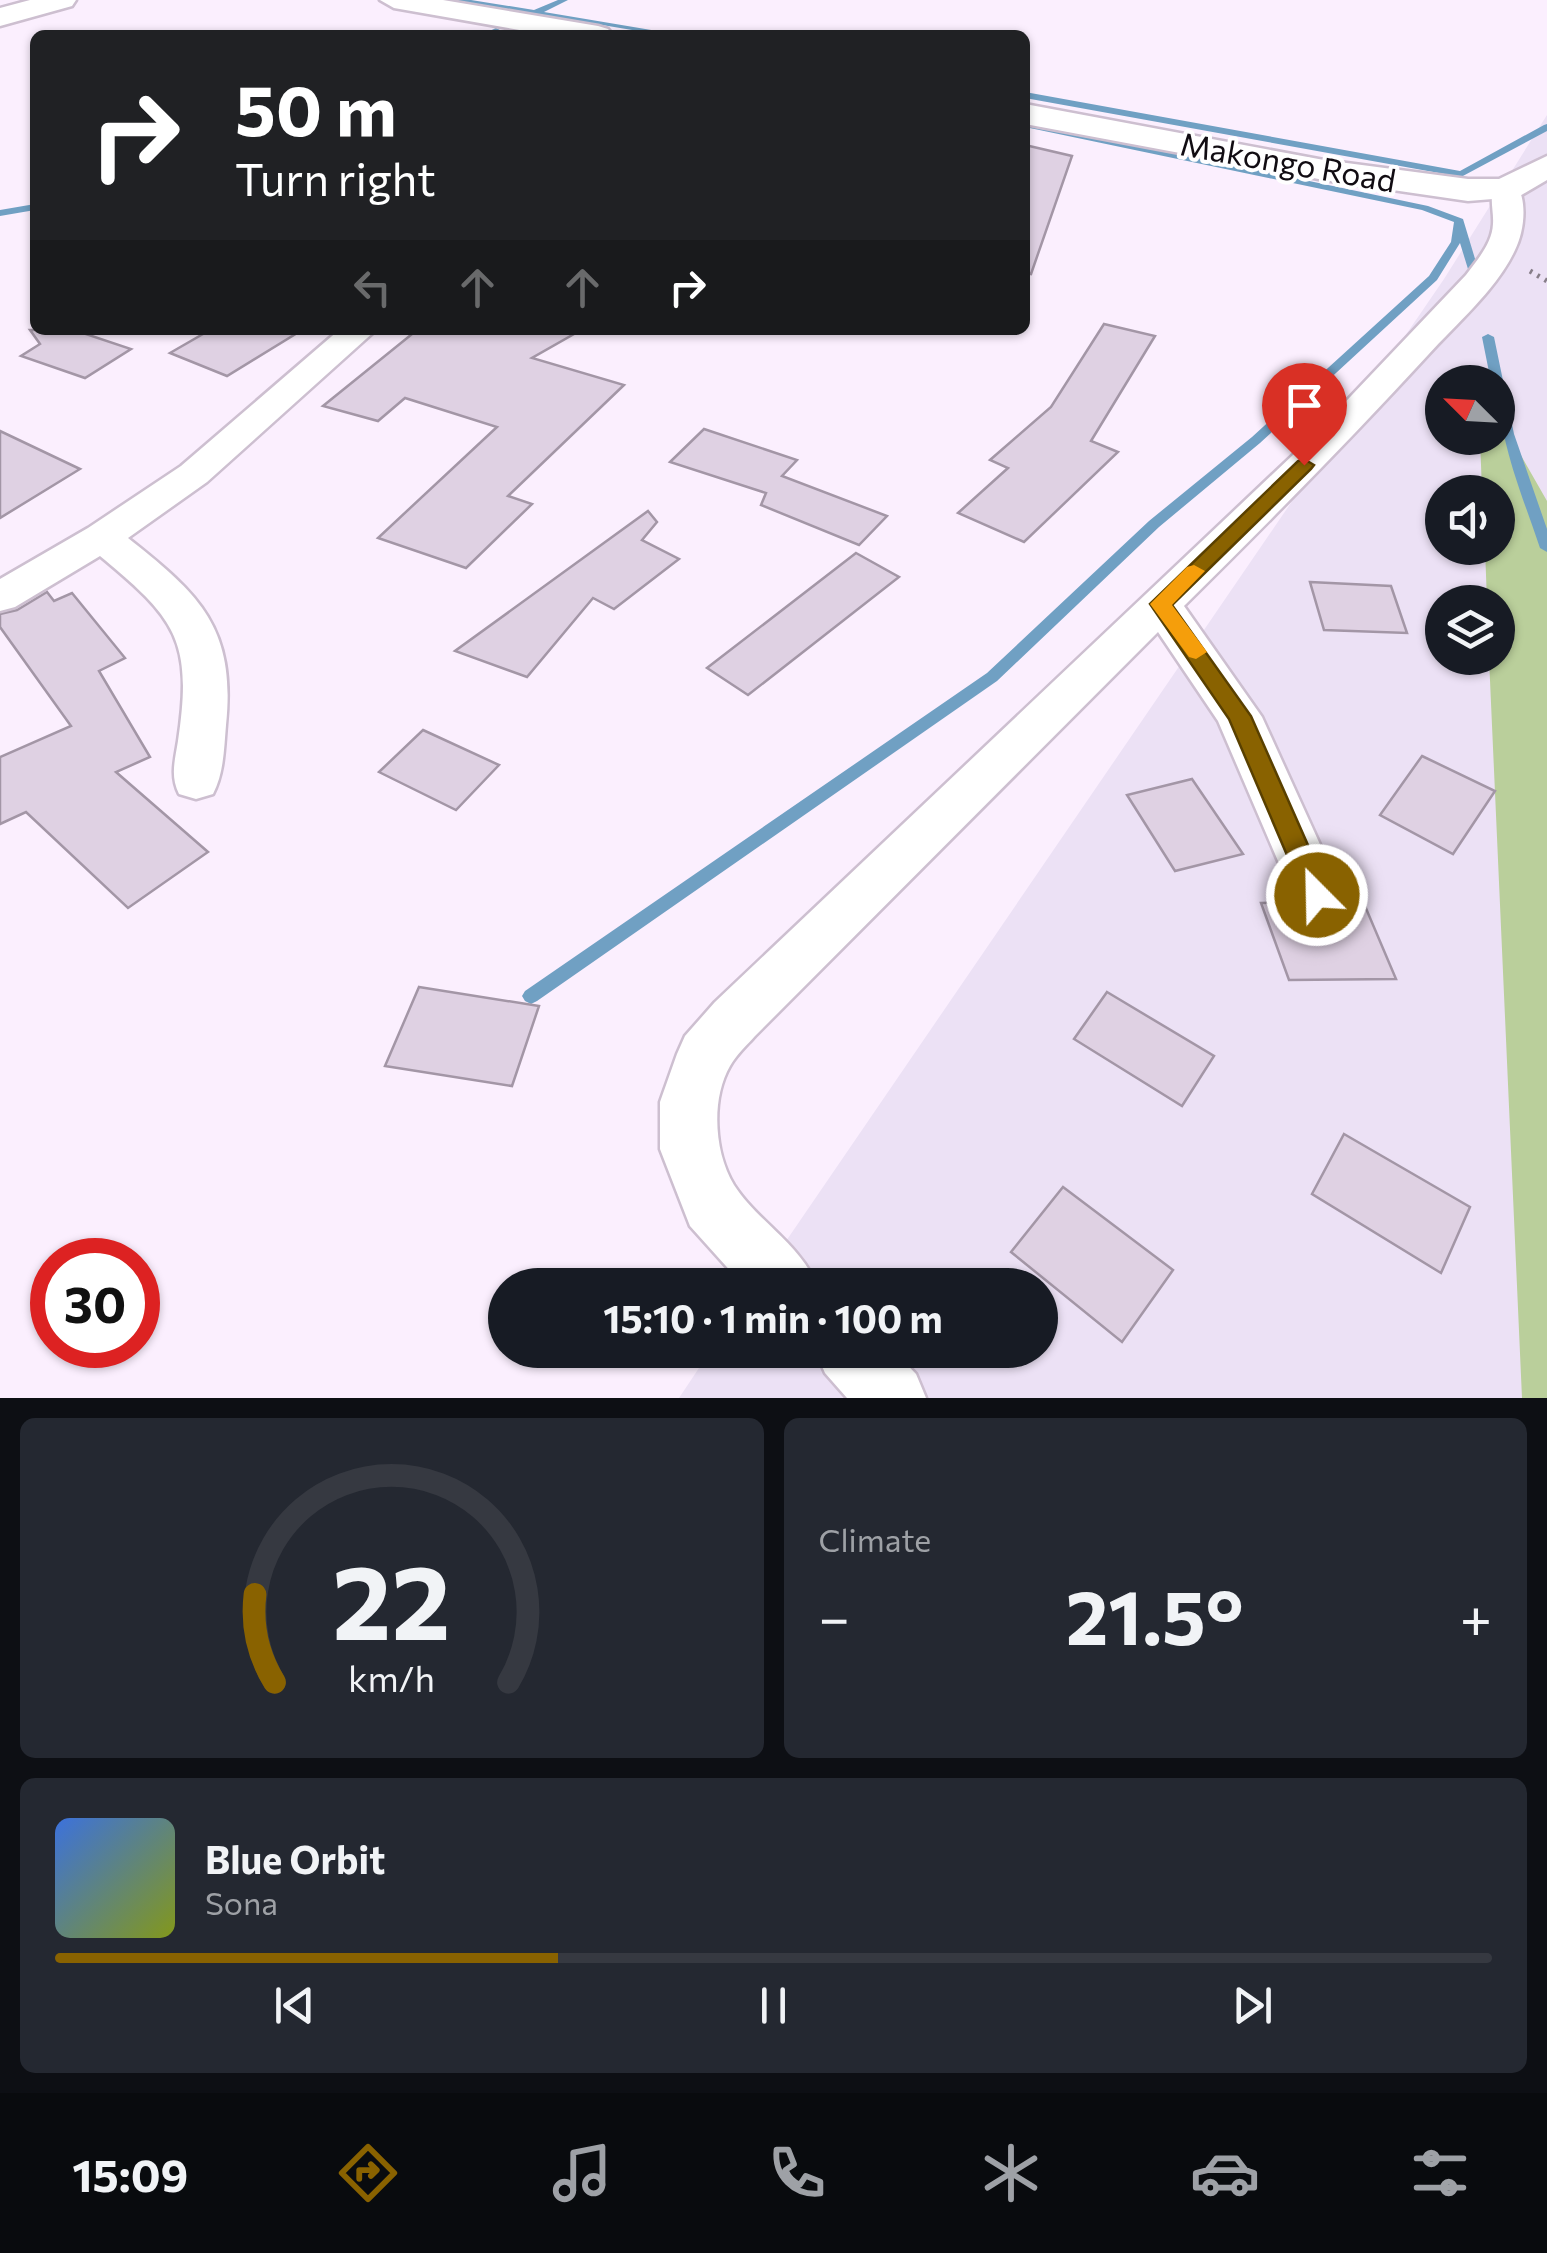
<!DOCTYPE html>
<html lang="en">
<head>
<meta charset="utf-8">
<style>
	:root { --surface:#171b24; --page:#242831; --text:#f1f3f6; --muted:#9ea1a6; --line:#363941; --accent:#896200 }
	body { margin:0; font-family:Commissioner,sans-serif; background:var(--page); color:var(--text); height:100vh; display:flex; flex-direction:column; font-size:38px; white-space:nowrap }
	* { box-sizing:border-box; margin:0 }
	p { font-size:32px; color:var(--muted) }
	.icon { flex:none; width:55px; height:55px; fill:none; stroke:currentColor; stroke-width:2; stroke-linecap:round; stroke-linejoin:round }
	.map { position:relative; height:1398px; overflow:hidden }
	.side { display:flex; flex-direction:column; gap:20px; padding:20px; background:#0d0f14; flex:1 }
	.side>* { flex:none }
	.hud { position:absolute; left:30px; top:30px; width:1000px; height:305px; border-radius:15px; box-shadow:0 2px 8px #0004; background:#202124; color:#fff; overflow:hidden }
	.needle { width:65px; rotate:294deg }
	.buttons { position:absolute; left:1425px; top:365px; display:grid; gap:20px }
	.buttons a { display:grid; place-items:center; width:90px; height:90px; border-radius:50%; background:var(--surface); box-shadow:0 2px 8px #0004; font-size:50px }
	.speed { position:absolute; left:30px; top:1238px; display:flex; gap:20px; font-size:50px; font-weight:700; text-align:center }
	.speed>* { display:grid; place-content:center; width:130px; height:130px; border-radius:50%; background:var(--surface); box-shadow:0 2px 8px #0004; line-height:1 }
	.speed .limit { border:15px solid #d22; background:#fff; color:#111 }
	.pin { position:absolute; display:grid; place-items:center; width:85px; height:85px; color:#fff; margin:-102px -42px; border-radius:50% 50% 50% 0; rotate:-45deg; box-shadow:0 0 10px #0007 }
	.pin .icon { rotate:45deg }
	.me { position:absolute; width:110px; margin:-55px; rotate:337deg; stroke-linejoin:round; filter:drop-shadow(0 0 8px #0008) }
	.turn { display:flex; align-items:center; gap:35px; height:210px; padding:0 40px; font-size:45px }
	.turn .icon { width:130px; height:130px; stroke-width:2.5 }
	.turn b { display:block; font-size:70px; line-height:85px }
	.lanes { display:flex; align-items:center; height:95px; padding:0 40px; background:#0003; justify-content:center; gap:50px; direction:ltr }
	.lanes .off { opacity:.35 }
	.big { font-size:75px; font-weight:700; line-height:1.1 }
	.side .card { flex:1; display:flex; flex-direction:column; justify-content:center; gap:15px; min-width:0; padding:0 35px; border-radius:15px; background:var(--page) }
	.side .dial { align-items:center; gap:0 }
	.dial svg { height:260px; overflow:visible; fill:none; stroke:var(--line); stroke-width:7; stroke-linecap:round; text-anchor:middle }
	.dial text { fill:var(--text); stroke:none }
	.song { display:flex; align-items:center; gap:30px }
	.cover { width:120px; height:120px; border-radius:15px; background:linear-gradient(135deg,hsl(220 70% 55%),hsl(70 70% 35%)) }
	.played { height:10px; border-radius:5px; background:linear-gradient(90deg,var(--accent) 35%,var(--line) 35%) }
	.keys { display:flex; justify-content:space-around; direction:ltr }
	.heat { display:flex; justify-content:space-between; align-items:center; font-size:55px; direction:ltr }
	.side .tiles { flex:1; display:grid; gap:20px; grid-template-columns:1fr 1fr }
	.card:last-child { grid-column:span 2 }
	.trip { position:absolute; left:488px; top:1268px; width:570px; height:100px; border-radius:50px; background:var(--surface); box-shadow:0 2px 8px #0004; font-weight:700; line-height:100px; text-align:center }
	.menu { display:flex; height:160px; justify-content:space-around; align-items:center; background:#090b0e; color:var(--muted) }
	.menu .icon { width:70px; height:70px }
	.menu .selected { color:var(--accent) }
	.menu b { font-size:45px; color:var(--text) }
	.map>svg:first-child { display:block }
	.education { fill:#ece1f5; fill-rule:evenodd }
	.forest { fill:#bacf9b }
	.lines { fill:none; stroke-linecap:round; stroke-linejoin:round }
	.stream { fill:#70a0c3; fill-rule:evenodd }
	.building { fill:#dfd1e3; stroke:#a396a6; stroke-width:2.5 }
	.street-casing { stroke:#cdbfd0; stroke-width:5 }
	.secondary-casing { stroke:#cdbfd0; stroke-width:5 }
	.path { stroke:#877e89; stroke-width:5; stroke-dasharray:2.5 6; stroke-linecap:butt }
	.street { fill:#fff; fill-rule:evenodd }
	.secondary { fill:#fff; fill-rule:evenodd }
	.route { fill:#896200; stroke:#594000; stroke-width:2.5 }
	.slow { fill:#f59e0b }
	.labels { text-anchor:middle; stroke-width:8; stroke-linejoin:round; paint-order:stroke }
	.far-street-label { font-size:32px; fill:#110c12; stroke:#fff }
</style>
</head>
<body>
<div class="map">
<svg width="1547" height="1398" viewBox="0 0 1547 1398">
	<rect width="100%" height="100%" fill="#fbeffe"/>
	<path class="education" d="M 1547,115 L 1547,1398 L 679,1398 L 711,1350 L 1040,1350 L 1040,1285 L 756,1285 L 1444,279 ZM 1442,382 L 1498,382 L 1498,438 L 1442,438 ZM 1442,492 L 1498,492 L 1498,548 L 1442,548 ZM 1442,602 L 1498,602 L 1498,658 L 1442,658 Z"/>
	<path class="forest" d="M 1498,415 L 1547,501 L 1547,1398 L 1522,1398 L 1489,658 L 1498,658 L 1498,602 L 1487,602 L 1485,548 L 1498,548 L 1498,492 L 1482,492 L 1480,438 L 1498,438 Z"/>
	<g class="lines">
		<path class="stream" d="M 453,0 L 471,0 L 534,10 L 558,0 L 568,0 L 544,12 L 681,35 L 662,35 Z
			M 496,28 L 500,30 C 495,35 488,35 481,35 Z
			M 1025,92 L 1460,171 L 1544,125 L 1547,124 L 1547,131 L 1461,177 L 1025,98 Z
			M 1025,121 L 1428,206 L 1463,219 L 1482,282 L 1477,285 L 1472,282 L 1460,243 L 1437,280 L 1260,443 L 1159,527 L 997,681 L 537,1001 L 531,1004 L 525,1001 L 522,996 L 525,991 L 987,673 L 1149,521 L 1252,437 L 1429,276 L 1451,242 L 1454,222 L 1422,210 L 1025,127 Z
			M 35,204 L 35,210 L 0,216 L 0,210 Z
			M 1488,334 L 1494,337 L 1514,434 L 1547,529 L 1547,552 L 1540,548 C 1522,494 1498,440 1498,382 L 1491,382 L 1482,337 Z"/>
	</g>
	<path class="building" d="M 1025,145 L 1072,156 L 1031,274 L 1025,273 Z
		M 1104,324 L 1155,336 L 1091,441 L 1118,452 L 1024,542 L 958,513 L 1008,468 L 990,460 L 1051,407 Z
		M 30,330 L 74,330 L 131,349 L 85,378 L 21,356 L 40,344 Z
		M 210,330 L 302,330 L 227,376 L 170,353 Z
		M 417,330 L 581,330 L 532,358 L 624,385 L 508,496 L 532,504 L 466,568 L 378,538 L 497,427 L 405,398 L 378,421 L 323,406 Z
		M 704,429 L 797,460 L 782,476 L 887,516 L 859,545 L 761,505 L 766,493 L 670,462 Z
		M 0,431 L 80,469 L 0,518 Z
		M 648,511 L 657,522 L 642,540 L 679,559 L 614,609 L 593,598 L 527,677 L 455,651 Z
		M 856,553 L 899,577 L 748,695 L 707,668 Z
		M 1310,582 L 1391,586 L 1407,633 L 1324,630 Z
		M 47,592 L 54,601 L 72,593 L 125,658 L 99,671 L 150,757 L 116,772 L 208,852 L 128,908 L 26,812 L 0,824 L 0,757 L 71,726 L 0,627 L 0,614 L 17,610 Z
		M 423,730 L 499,765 L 456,810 L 379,772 Z
		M 1422,756 L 1495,791 L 1453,854 L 1380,815 Z
		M 1192,779 L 1243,854 L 1175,871 L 1127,795 Z
		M 1362,899 L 1396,979 L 1289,980 L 1261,903 L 1291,902 L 1298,914 L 1318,920 L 1336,914 L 1345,900 Z
		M 419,987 L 539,1006 L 512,1086 L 385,1066 Z
		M 1107,992 L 1214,1056 L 1182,1106 L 1074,1039 Z
		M 1344,1134 L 1470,1207 L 1441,1273 L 1312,1194 Z
		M 1063,1187 L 1173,1270 L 1122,1342 L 1011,1252 Z"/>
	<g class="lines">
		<defs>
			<path id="street" d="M 1506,181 L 1516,184 C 1528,201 1524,232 1515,250 C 1497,289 1457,323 1428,355 C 1349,441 1267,524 1184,606 L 1262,717 L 1343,895 L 1335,910 L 1317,916 L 1299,910 L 1218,721 L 1158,632 L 755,1036 C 747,1045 736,1055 730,1066 C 711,1099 714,1152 734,1185 C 758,1222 799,1243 817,1285 L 743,1285 L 690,1226 L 660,1149 L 660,1102 L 677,1054 L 685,1036 L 715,1002 L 1313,436 L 1466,275 C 1477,260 1492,244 1493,224 C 1494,210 1488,196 1496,184 Z
				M 339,330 L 376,330 L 207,482 L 128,538 C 200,595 236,628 226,725 C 224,748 224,773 213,794 L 196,799 L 179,794 C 170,776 175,760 178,741 C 193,640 176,619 100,556 L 15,607 L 0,611 L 0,579 L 88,528 L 181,466 Z
				M 815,1350 L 893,1350 L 916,1374 L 926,1398 L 847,1398 L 825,1373 Z"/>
			<path id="secondary" d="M 30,0 L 76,0 L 72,6 L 0,26 L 0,8 Z
				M 380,0 L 443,0 L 598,26 L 608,29 L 613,35 L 548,35 L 394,8 Z
				M 1025,104 L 1324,160 L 1468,179 L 1499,179 L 1547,156 L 1547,180 L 1518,197 L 1468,201 L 1324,180 L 1025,124 Z"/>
		</defs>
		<use href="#street" class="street-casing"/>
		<use href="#secondary" class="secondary-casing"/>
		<path class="path" d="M 1530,271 L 1547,281"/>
		<use href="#street" class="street"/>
		<use href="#secondary" class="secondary"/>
	</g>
	<path class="route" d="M 1304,459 L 1314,465 L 1311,469 L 1172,605 L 1251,716 L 1330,895 L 1326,902 L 1317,905 L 1308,902 L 1304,895 L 1229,719 L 1150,604 L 1298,461 Z"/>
	<path class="slow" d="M 1194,565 L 1205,571 L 1172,605 L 1207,652 L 1196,659 L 1189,657 L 1150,604 L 1187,567 Z"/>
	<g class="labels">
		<g class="far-street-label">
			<text transform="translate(1288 163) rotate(10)" y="11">Makongo Road</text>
		</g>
	</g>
</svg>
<div class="buttons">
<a><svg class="needle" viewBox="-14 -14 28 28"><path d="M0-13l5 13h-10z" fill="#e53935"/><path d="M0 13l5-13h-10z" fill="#9ea1a6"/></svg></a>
<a><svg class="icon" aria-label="sound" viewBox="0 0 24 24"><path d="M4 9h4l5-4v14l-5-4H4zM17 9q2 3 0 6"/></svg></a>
<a><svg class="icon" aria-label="layers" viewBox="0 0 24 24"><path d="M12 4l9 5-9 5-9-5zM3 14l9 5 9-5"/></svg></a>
</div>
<div class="speed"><div class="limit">30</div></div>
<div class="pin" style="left:1304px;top:465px;background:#d93025"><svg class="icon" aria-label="arrive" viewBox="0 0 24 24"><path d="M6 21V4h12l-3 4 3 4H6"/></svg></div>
<svg class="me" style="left:1317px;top:895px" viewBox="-20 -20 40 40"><circle r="17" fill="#896200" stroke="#fff" stroke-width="3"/><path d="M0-11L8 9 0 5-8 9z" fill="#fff"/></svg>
<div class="trip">15:10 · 1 min · 100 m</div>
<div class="hud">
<div class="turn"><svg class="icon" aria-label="right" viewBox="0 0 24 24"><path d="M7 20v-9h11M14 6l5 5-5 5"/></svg><div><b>50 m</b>Turn right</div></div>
<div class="lanes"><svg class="icon off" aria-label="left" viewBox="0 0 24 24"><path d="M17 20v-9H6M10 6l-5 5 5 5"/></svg><svg class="icon off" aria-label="ahead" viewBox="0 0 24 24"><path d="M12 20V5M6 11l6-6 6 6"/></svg><svg class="icon off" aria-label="ahead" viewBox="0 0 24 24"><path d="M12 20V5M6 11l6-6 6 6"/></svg><svg class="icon" aria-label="right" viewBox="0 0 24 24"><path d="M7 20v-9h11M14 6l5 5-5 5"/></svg></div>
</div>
</div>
<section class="side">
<div class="tiles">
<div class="card dial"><svg viewBox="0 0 100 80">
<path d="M14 69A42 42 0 1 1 86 69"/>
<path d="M14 69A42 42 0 0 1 8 42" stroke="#896200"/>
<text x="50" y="56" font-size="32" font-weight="700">22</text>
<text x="50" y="72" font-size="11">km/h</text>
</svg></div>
<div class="card"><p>Climate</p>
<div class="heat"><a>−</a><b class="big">21.5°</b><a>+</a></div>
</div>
<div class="card">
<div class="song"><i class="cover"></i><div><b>Blue Orbit</b><p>Sona</p></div></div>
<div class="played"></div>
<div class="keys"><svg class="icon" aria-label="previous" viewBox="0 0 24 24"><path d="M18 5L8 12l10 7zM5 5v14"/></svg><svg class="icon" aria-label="pause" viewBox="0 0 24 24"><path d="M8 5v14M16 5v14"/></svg><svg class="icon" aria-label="next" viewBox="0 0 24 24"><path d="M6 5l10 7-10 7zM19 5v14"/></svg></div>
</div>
</div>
</section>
<nav class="menu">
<b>15:09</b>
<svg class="icon selected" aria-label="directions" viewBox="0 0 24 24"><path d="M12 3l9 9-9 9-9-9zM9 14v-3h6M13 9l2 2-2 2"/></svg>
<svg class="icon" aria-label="music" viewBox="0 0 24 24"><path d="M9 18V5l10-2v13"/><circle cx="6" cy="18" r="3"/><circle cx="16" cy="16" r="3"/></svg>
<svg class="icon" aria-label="phone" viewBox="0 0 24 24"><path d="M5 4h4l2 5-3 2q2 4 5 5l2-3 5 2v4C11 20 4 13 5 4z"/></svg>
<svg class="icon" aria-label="climate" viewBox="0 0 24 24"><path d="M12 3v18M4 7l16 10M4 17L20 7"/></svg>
<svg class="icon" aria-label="car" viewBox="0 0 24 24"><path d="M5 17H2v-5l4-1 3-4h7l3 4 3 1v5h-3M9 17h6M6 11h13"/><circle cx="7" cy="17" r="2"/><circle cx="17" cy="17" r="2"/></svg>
<svg class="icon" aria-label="filters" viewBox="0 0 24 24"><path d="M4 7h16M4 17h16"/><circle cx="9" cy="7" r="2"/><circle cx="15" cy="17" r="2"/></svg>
</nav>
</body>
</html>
